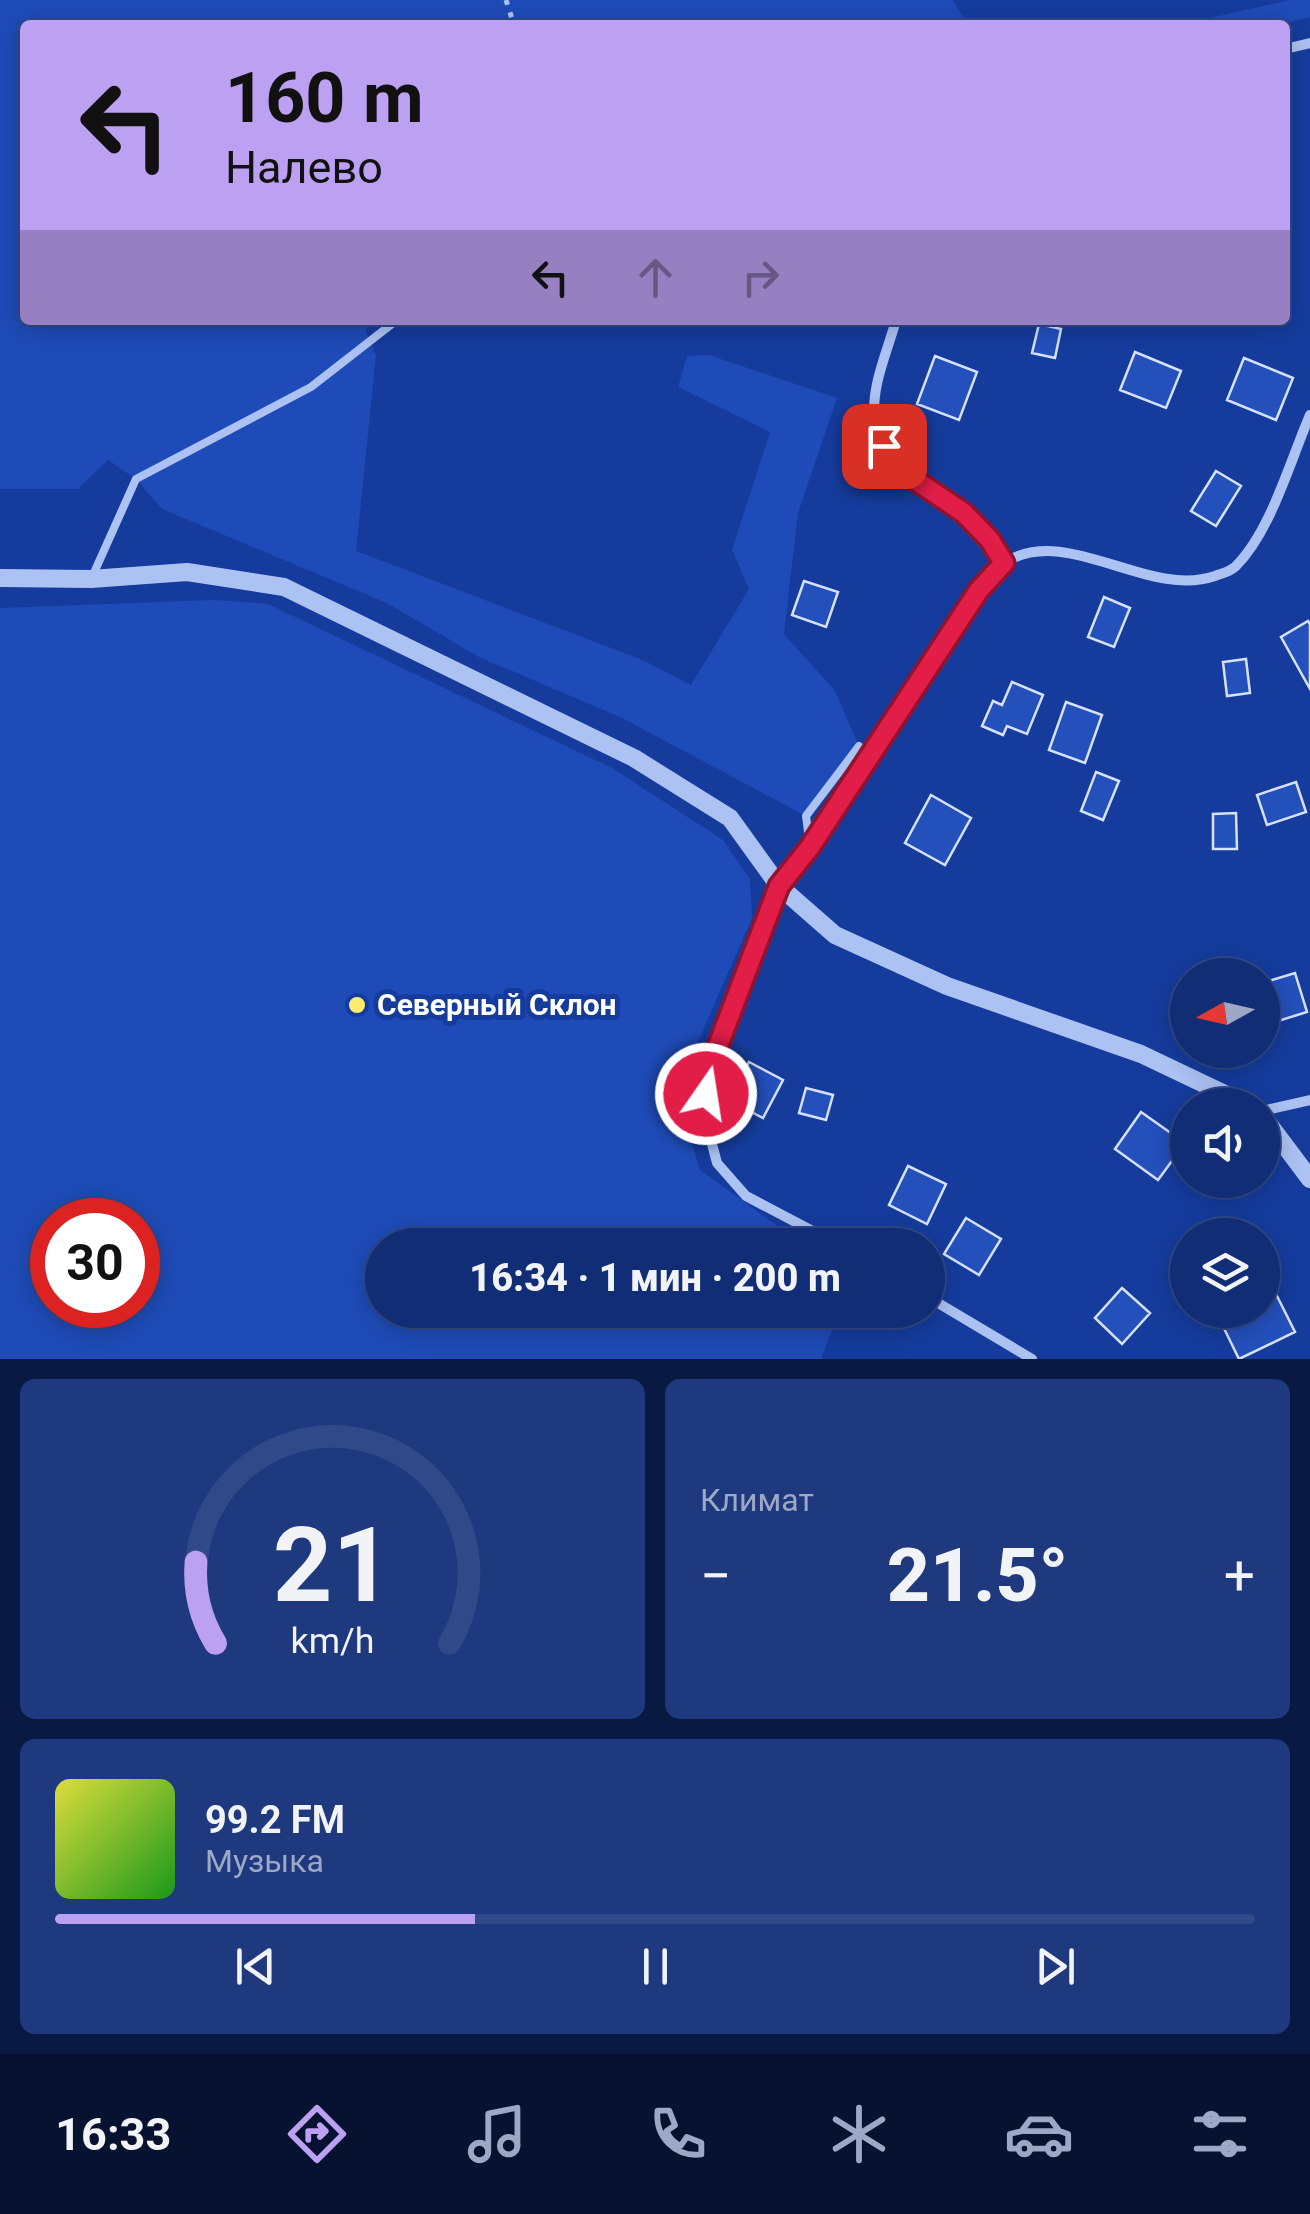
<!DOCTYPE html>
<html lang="ru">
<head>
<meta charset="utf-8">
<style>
	:root { --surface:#102d76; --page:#1e397e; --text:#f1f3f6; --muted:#9ca8c5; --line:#304988; --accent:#bca0f2 }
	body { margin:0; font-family:Roboto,sans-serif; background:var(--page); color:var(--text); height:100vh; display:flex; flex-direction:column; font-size:38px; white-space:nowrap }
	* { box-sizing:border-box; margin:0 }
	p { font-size:32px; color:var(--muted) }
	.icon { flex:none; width:55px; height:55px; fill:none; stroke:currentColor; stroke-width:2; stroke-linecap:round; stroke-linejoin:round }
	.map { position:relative; height:1359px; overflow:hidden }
	.panel { display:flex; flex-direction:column; gap:20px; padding:20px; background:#091941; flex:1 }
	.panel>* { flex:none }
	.banner { position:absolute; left:20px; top:20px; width:1270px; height:305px; border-radius:10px; box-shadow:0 5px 25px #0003,0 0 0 2px var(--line); background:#bca0f2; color:#111; overflow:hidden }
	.needle { width:65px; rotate:262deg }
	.buttons { position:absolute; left:1170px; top:958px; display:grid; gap:20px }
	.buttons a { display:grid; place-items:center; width:110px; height:110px; border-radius:50%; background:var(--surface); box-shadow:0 5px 25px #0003,0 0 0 2px var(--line); font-size:50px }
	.speed { position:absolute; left:30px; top:1198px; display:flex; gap:20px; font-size:50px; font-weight:700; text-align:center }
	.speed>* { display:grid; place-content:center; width:130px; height:130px; border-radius:50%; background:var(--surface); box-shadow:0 5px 25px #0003,0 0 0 2px var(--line); line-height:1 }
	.speed .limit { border:15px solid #d22; background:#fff; color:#111 }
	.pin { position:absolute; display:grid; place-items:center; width:85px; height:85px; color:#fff; margin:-42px; border-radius:20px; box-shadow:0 5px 15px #0006 }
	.me { position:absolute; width:110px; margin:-55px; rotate:13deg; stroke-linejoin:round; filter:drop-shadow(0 0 8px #0008) }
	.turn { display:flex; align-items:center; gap:35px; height:210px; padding:0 40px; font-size:45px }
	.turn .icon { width:130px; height:130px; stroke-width:2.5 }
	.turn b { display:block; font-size:70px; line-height:85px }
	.lanes { display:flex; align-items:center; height:95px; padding:0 40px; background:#0003; justify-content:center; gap:50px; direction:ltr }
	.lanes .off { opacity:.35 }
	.big { font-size:75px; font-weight:800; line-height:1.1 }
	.panel .widget { flex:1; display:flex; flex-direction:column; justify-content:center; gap:15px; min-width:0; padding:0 35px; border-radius:15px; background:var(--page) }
	.panel .dial { align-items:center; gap:0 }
	.dial svg { height:260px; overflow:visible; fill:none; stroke:var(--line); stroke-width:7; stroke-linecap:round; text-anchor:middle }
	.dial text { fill:var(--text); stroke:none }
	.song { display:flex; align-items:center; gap:30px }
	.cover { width:120px; height:120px; border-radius:15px; background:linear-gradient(135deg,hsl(60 70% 55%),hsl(120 70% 35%)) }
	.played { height:10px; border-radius:5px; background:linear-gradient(90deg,var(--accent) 35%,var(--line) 35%) }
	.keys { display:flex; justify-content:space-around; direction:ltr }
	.heat { display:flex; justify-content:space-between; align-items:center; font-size:55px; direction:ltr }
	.panel .tiles { flex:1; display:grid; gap:20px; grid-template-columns:1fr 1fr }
	.widget:last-child { grid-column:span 2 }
	.trip { position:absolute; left:365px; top:1228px; width:580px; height:100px; border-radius:50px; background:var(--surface); box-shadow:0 5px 25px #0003,0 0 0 2px var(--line); font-weight:800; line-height:100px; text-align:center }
	.dock { display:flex; height:160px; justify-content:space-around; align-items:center; background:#06122f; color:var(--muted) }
	.dock .icon { width:70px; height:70px }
	.dock .on { color:var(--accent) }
	.dock b { font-size:45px; color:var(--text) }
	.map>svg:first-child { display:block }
	.green { fill:#1e4bb7; fill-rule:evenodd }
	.building { fill:#2450bc; stroke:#d5e1fd; stroke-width:2.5 }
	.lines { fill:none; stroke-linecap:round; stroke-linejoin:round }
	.path { stroke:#acc2f3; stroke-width:5; stroke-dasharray:5 8; stroke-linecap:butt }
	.service { stroke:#acc2f3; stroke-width:8 }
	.minor { stroke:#acc2f3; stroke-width:10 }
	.tertiary { stroke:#acc2f3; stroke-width:18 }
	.route-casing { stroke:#92132f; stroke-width:25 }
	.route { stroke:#e11d48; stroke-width:18 }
	.poi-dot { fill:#ffeb6e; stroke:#153c9d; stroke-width:4 }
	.labels { text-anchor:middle; stroke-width:10; stroke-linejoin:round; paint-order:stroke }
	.poi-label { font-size:30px; font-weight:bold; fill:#fff; stroke:#153c9d; text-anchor:start }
</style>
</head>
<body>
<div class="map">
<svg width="1310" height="1359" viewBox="0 0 1310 1359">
	<rect width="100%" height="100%" fill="#153c9d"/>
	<path class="green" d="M 0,0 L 953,0 L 968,25 L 25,25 L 25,320 L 376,320 L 365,330 L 376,355 L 356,551 L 645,661 L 691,685 L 749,589 L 732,550 L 770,432 L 678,387 L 687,356 L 709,355 L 837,398 L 798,513 L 784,634 L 835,691 L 859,746 L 806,816 L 622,718 L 479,657 L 387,603 L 162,509 L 136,479 L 108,460 L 78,489 L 0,489 Z
		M 1290,0 L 1310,0 L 1310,17 L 1279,25 L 1178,25 Z
		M 215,600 L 268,604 L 612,768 L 723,840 L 750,879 L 752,918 L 676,1092 L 700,1170 L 804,1245 L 382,1245 L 382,1310 L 840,1310 L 821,1359 L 0,1359 L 0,608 ZM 52,1220 L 138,1220 L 138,1305 L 52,1305 Z"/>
	<path class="building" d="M 1039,324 L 1061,329 L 1055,358 L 1032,353 Z
		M 1135,352 L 1181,371 L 1166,408 L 1120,390 Z
		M 935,356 L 977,372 L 959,420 L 917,404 Z
		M 1244,358 L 1293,378 L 1276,420 L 1227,400 Z
		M 1216,471 L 1241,486 L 1216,526 L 1191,511 Z
		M 804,581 L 838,592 L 826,627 L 792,615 Z
		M 1104,597 L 1130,608 L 1114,647 L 1088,637 Z
		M 1308,621 L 1310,624 L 1310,689 L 1281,637 Z
		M 1246,659 L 1250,693 L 1227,696 L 1223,662 Z
		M 1012,682 L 1043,695 L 1027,734 L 1007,726 L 1003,735 L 982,726 L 993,701 L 1002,705 Z
		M 1066,702 L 1102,715 L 1085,763 L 1049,750 Z
		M 1096,772 L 1119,781 L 1103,820 L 1081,811 Z
		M 1296,782 L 1306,812 L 1267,825 L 1257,795 Z
		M 931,795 L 971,818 L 945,865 L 905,843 Z
		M 1236,813 L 1237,849 L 1213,849 L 1213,814 Z
		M 1295,973 L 1307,1012 L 1262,1026 L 1262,983 Z
		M 749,1062 L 783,1080 L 763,1118 L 729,1100 Z
		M 806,1088 L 833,1095 L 826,1120 L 799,1113 Z
		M 1141,1112 L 1185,1143 L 1158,1180 L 1115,1149 Z
		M 908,1166 L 946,1184 L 927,1224 L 889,1205 Z
		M 966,1218 L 1001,1239 L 979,1275 L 944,1254 Z
		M 1269,1280 L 1295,1332 L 1239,1359 L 1215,1310 L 1262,1310 L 1262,1283 Z
		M 1122,1288 L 1150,1313 L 1122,1344 L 1095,1318 Z"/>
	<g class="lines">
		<path class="path" d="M 506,0 L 514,25"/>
		<path class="service" d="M 93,575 L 136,479 L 311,387 L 397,320
			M 810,847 L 806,816 L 859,746"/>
		<path class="minor" d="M 1285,49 L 1310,43
			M 896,320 C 888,350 870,388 875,420 C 884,471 930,484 965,514 C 980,528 993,545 1004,563
			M 1262,1111 L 1310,1100
			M 839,1245 L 746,1196 L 717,1163 L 705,1117 L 708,1072 L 779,886 L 810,847 L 979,590 C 987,581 996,568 1006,562 C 1068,524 1148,599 1215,576 C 1223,573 1230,572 1236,566 C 1271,531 1290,461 1310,415
			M 928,1297 L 1032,1359"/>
		<path class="tertiary" d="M 0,578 L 91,579 L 187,572 L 284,587 L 634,758 L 730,818 L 779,886 L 835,935 L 947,986 L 1141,1054 L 1248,1105
			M 1262,1115 L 1310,1179"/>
	</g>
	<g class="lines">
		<defs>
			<path id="route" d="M 706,1094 L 708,1072 L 779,886 L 810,847 L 979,590 L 1004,563 L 990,540 L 964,513 L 902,471 L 884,446"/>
		</defs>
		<use href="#route" class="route-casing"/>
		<use href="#route" class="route"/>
	</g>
	<circle class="poi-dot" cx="357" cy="1005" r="10"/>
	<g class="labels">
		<g class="poi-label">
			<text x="377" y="1015">Северный Склон</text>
		</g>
	</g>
</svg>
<div class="buttons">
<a><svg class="needle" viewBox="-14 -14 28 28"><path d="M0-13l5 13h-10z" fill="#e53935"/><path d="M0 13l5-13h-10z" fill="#9ca8c5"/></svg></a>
<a><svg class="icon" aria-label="sound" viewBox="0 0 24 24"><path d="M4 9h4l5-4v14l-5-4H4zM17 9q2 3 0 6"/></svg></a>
<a><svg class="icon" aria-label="layers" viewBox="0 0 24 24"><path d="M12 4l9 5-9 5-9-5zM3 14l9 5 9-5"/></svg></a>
</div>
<div class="speed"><div class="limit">30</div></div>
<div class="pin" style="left:884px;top:446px;background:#d93025"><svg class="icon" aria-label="arrive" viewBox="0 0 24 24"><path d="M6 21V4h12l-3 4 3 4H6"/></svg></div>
<svg class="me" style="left:706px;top:1094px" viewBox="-20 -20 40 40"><circle r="17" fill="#e11d48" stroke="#fff" stroke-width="3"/><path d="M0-11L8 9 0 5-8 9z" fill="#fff"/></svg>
<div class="trip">16:34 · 1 мин · 200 m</div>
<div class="banner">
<div class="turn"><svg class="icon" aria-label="left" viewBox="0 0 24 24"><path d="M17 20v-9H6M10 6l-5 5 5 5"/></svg><div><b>160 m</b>Налево</div></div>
<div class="lanes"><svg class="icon" aria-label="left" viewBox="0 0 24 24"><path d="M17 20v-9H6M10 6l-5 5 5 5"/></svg><svg class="icon off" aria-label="ahead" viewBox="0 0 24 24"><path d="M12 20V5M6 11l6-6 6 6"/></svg><svg class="icon off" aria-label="right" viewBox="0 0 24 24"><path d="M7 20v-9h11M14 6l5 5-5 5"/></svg></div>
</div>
</div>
<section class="panel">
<div class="tiles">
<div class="widget dial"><svg viewBox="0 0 100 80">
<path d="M14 69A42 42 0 1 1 86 69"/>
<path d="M14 69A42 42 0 0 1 8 44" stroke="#bca0f2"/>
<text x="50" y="56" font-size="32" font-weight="700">21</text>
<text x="50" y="72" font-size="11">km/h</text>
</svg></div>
<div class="widget"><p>Климат</p>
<div class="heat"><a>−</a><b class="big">21.5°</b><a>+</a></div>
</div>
<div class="widget">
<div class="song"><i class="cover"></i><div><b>99.2 FM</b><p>Музыка</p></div></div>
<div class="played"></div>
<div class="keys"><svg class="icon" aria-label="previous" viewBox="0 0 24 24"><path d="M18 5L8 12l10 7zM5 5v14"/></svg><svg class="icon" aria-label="pause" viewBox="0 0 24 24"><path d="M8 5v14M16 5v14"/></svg><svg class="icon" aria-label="next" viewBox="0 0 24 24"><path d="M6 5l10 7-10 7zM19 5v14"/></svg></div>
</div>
</div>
</section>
<nav class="dock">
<b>16:33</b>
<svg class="icon on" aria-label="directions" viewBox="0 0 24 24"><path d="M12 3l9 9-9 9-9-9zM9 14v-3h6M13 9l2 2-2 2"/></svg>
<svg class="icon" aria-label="music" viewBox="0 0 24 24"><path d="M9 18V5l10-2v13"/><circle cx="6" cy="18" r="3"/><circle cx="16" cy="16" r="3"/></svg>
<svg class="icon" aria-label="phone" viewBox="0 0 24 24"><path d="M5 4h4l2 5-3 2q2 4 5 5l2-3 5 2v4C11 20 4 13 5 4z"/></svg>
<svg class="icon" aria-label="climate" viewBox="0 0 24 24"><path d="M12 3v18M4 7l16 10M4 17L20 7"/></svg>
<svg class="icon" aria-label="car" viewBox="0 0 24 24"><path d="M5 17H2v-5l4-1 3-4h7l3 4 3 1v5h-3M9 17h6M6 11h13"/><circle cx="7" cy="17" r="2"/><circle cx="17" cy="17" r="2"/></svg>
<svg class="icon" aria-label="filters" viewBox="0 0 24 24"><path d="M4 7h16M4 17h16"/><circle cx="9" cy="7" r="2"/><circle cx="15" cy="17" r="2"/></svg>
</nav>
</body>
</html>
